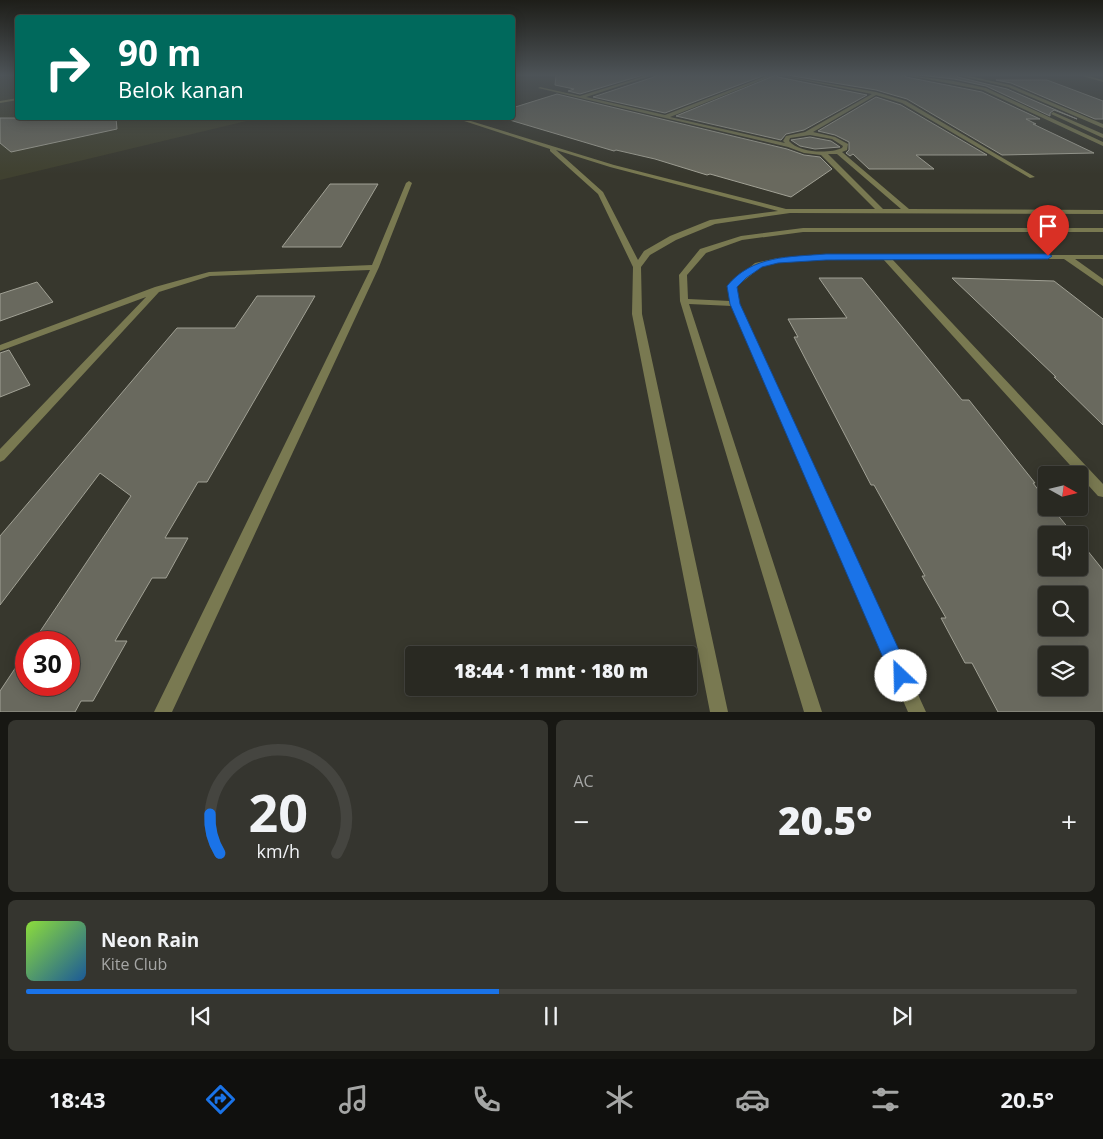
<!DOCTYPE html>
<html lang="id">
<head>
<meta charset="utf-8">
<style>
	:root { --surface:#292922; --page:#35352f; --text:#f1f3f6; --muted:#a5a6a5; --line:#454540; --accent:#1a73e8 }
	body { margin:0; font-family:"Open Sans",sans-serif; background:var(--page); color:var(--text); height:100vh; display:flex; flex-direction:column; font-size:19px; white-space:nowrap }
	* { box-sizing:border-box; margin:0 }
	p { font-size:16px; color:var(--muted) }
	.icon { flex:none; width:28px; height:28px; fill:none; stroke:currentColor; stroke-width:2; stroke-linecap:round; stroke-linejoin:round }
	.map { position:relative; height:712px; overflow:hidden }
	.drawer { display:flex; flex-direction:column; gap:8px; padding:8px; background:#171713; flex:1 }
	.drawer>* { flex:none }
	.hud { position:absolute; left:15px; top:15px; width:500px; height:105px; border-radius:5px; box-shadow:0 2px 12px #0003,0 0 0 1px var(--line); background:#00695c; color:#fff; overflow:hidden }
	.needle { width:32px; rotate:98deg }
	.controls { position:absolute; left:1038px; top:466px; display:grid; gap:10px }
	.controls a { display:grid; place-items:center; width:50px; height:50px; border-radius:5px; background:var(--surface); box-shadow:0 2px 12px #0003,0 0 0 1px var(--line); font-size:25px }
	.speed { position:absolute; left:15px; top:631px; display:flex; gap:10px; font-size:25px; font-weight:700; text-align:center }
	.speed>* { display:grid; place-content:center; width:65px; height:65px; border-radius:50%; background:var(--surface); box-shadow:0 2px 12px #0003,0 0 0 1px var(--line); line-height:1 }
	.speed .limit { border:8px solid #d22; background:#fff; color:#111 }
	.pin { position:absolute; display:grid; place-items:center; width:42px; height:42px; color:#fff; margin:-51px -21px; border-radius:50% 50% 50% 0; rotate:-45deg; box-shadow:0 0 5px #0007 }
	.pin .icon { rotate:45deg }
	.me { position:absolute; width:55px; margin:-28px; rotate:336deg; stroke-linejoin:round; filter:drop-shadow(0 0 4px #0008) }
	.turn { display:flex; align-items:center; gap:18px; height:105px; padding:0 20px; font-size:22px }
	.turn .icon { width:65px; height:65px; stroke-width:2.5 }
	.turn b { display:block; font-size:35px; line-height:42px }
	.big { font-size:38px; font-weight:800; line-height:1.1 }
	.drawer .tile { flex:1; display:flex; flex-direction:column; justify-content:center; gap:8px; min-width:0; padding:0 18px; border-radius:8px; background:var(--page) }
	.drawer .dial { align-items:center; gap:0 }
	.dial svg { height:130px; overflow:visible; fill:none; stroke:var(--line); stroke-width:7; stroke-linecap:round; text-anchor:middle }
	.dial text { fill:var(--text); stroke:none }
	.song { display:flex; align-items:center; gap:15px }
	.cover { width:60px; height:60px; border-radius:8px; background:linear-gradient(135deg,hsl(90 70% 55%),hsl(210 70% 35%)) }
	.played { height:5px; border-radius:2px; background:linear-gradient(90deg,var(--accent) 45%,var(--line) 45%) }
	.keys { display:flex; justify-content:space-around; direction:ltr }
	.heat { display:flex; justify-content:space-between; align-items:center; font-size:28px; direction:ltr }
	.drawer .tiles { flex:1; display:grid; gap:8px; grid-template-columns:1fr 1fr }
	.tile:last-child { grid-column:span 2 }
	.trip { position:absolute; left:405px; top:646px; width:292px; height:50px; border-radius:5px; background:var(--surface); box-shadow:0 2px 12px #0003,0 0 0 1px var(--line); font-weight:800; line-height:50px; text-align:center }
	.menu { display:flex; height:80px; justify-content:space-around; align-items:center; background:#10100e; color:var(--muted) }
	.menu .icon { width:35px; height:35px }
	.menu .active { color:var(--accent) }
	.menu b { font-size:22px; color:var(--text) }
	.map>svg:first-child { display:block }
	.built { fill:#404130 }
	.building { fill:#69695e; stroke:#a1a195; fill-rule:evenodd }
	.lines { fill:none; stroke-linecap:round; stroke-linejoin:round }
	.minor { fill:#797951; fill-rule:evenodd }
	.route { fill:#1a73e8; stroke:#114b97 }
</style>
</head>
<body>
<div class="map">
<svg width="1103" height="712" viewBox="0 0 1103 712">
	<rect width="100%" height="100%" fill="#37372d"/>
	<path class="built" d="M 0,75 L 17,75 L 18,118 L 259,118 L 0,180 Z"/>
	<path class="building" d="M 556,75 L 643,75 L 580,94 L 568,91 L 574,89 L 555,85 Z
		M 655,75 L 765,75 L 665,113 L 593,97 L 654,77 Z
		M 776,75 L 778,77 L 867,95 L 804,130 L 786,134 L 781,140 L 676,116 Z
		M 787,75 L 904,75 L 906,77 L 982,92 L 1040,119 L 1026,119 L 1036,124 L 1033,124 L 1094,153 L 1002,155 L 907,99 L 876,90 Z
		M 919,75 L 956,75 L 958,77 L 1007,89 L 1077,119 L 1054,110 L 1050,113 L 1050,116 L 986,86 L 954,79 Z
		M 996,80 L 1047,80 L 1103,101 L 1103,119 L 1095,119 L 1011,83 Z
		M 557,94 L 787,149 L 804,155 L 820,157 L 832,169 L 791,197 L 710,174 L 707,175 L 655,159 L 616,150 L 614,151 L 503,118 L 512,118 L 512,108 Z
		M 876,97 L 901,105 L 987,155 L 916,155 L 934,169 L 869,169 L 853,154 L 850,156 L 846,153 L 849,150 L 849,142 L 835,135 L 818,131 Z
		M 0,118 L 116,118 L 117,129 L 11,152 L 0,143 Z
		M 810,137 L 831,141 L 840,147 L 815,149 L 800,146 L 791,140 Z
		M 330,184 L 378,184 L 341,247 L 282,247 Z
		M 819,278 L 862,278 L 962,400 L 969,400 L 1035,483 L 1033,483 L 1046,500 L 1046,508 L 1052,508 L 1074,535 L 1046,535 L 1046,568 L 1079,568 L 1079,540 L 1103,570 L 1103,712 L 998,712 L 972,663 L 965,663 L 941,618 L 946,618 L 922,576 L 925,576 L 874,485 L 871,485 L 794,337 L 798,337 L 788,319 L 847,318 ZM 1046,595 L 1079,595 L 1079,628 L 1046,628 ZM 1046,655 L 1079,655 L 1079,688 L 1046,688 Z
		M 952,278 L 1054,281 L 1103,319 L 1103,425 L 1054,377 L 1056,377 Z
		M 37,282 L 53,302 L 0,321 L 0,294 Z
		M 257,296 L 315,296 L 207,482 L 198,482 L 165,538 L 188,538 L 166,578 L 152,578 L 115,641 L 127,641 L 93,701 L 81,701 L 75,712 L 0,712 L 0,691 L 26,652 L 26,685 L 69,685 L 69,642 L 33,642 L 131,496 L 100,473 L 0,605 L 0,536 L 177,328 L 235,328 Z
		M 9,350 L 30,385 L 0,397 L 0,353 Z"/>
	<g class="lines">
		<path class="minor" d="M 648,75 L 653,75 L 586,97 L 665,115 L 769,75 L 774,75 L 670,117 L 785,143 L 783,141 L 786,136 L 805,132 L 872,94 L 778,75 L 876,92 L 906,101 L 1035,177 L 1030,178 L 902,103 L 876,95 L 813,132 L 835,137 L 848,144 L 847,150 L 842,152 L 909,209 L 1103,210 L 1103,214 L 790,213 L 715,224 L 676,240 L 650,255 L 641,267 L 642,314 L 728,712 L 710,712 L 632,314 L 633,267 L 598,194 L 550,151 L 550,149 L 455,118 L 461,118 L 614,165 L 786,209 L 875,209 L 821,155 L 804,153 L 788,147 L 538,88 L 540,87 L 580,96 ZM 810,135 L 832,139 L 843,146 L 842,148 C 829,154 799,153 789,141 L 790,138 ZM 556,150 L 610,167 L 778,211 L 710,220 L 670,236 L 644,251 L 638,260 L 603,192 ZM 828,154 L 837,154 L 901,209 L 883,209 Z
			M 906,75 L 954,81 L 986,88 L 1103,142 L 1103,146 L 983,90 Z
			M 958,75 L 964,75 L 1010,85 L 1103,124 L 1103,128 L 1008,87 Z
			M 1079,75 L 1084,75 L 1103,80 L 1103,82 Z
			M 18,98 L 18,100 L 0,103 L 0,101 Z
			M 1053,112 L 1103,134 L 1103,138 L 1051,114 Z
			M 409,181 L 412,183 L 379,267 L 172,712 L 154,712 L 370,270 L 210,276 L 159,292 L 4,460 L 0,462 L 0,449 L 146,297 L 0,351 L 0,345 L 155,287 L 209,272 L 372,265 L 406,183 Z
			M 803,228 L 1103,228 L 1103,232 L 803,232 L 742,240 L 706,253 L 687,275 L 688,299 L 730,301 L 728,286 L 729,284 L 755,263 L 778,258 L 826,255 L 1103,255 L 1103,259 L 1075,259 L 1103,279 L 1103,286 L 1064,259 L 892,259 L 1103,484 L 1103,497 L 1098,496 L 883,259 L 826,259 L 778,262 L 761,267 L 736,287 L 739,304 L 926,712 L 908,712 L 732,306 L 689,304 L 822,712 L 804,712 L 680,301 L 679,275 L 700,249 L 741,236 Z"/>
	</g>
	<linearGradient id="sky" x2="0" y2="1"><stop stop-color="#1e1e19"/><stop offset="0.43" stop-color="#4d5357"/><stop offset="1" stop-color="#4d5357" stop-opacity="0"/></linearGradient>
	<rect width="1103" height="174" fill="url(#sky)"/>
	<path class="route" d="M 826,254 L 1048,254 L 1052,256 L 1048,259 L 826,260 L 778,263 L 762,267 L 746,278 L 737,287 L 740,304 L 911,676 L 908,683 L 901,686 L 894,683 L 730,304 L 727,286 C 752,255 790,257 826,254 Z"/>
</svg>
<div class="controls">
<a><svg class="needle" viewBox="-14 -14 28 28"><path d="M0-13l5 13h-10z" fill="#e53935"/><path d="M0 13l5-13h-10z" fill="#a5a6a5"/></svg></a>
<a><svg class="icon" aria-label="sound" viewBox="0 0 24 24"><path d="M4 9h4l5-4v14l-5-4H4zM17 9q2 3 0 6"/></svg></a>
<a><svg class="icon" aria-label="search" viewBox="0 0 24 24"><circle cx="10" cy="10" r="6"/><path d="M15 15l6 6"/></svg></a>
<a><svg class="icon" aria-label="layers" viewBox="0 0 24 24"><path d="M12 4l9 5-9 5-9-5zM3 14l9 5 9-5"/></svg></a>
</div>
<div class="speed"><div class="limit">30</div></div>
<div class="pin" style="left:1048px;top:256px;background:#d93025"><svg class="icon" aria-label="arrive" viewBox="0 0 24 24"><path d="M6 21V4h12l-3 4 3 4H6"/></svg></div>
<svg class="me" style="left:901px;top:676px" viewBox="-20 -20 40 40"><circle r="19" fill="#fff"/><path d="M0-13L10 11 0 6-10 11z" fill="#1a73e8"/></svg>
<div class="trip">18:44 · 1 mnt · 180 m</div>
<div class="hud">
<div class="turn"><svg class="icon" aria-label="right" viewBox="0 0 24 24"><path d="M7 20v-9h11M14 6l5 5-5 5"/></svg><div><b>90 m</b>Belok kanan</div></div>
</div>
</div>
<section class="drawer">
<div class="tiles">
<div class="tile dial"><svg viewBox="0 0 100 80">
<path d="M14 69A42 42 0 1 1 86 69"/>
<path d="M14 69A42 42 0 0 1 8 45" stroke="#1a73e8"/>
<text x="50" y="56" font-size="32" font-weight="700">20</text>
<text x="50" y="72" font-size="11">km/h</text>
</svg></div>
<div class="tile"><p>AC</p>
<div class="heat"><a>−</a><b class="big">20.5°</b><a>+</a></div>
</div>
<div class="tile">
<div class="song"><i class="cover"></i><div><b>Neon Rain</b><p>Kite Club</p></div></div>
<div class="played"></div>
<div class="keys"><svg class="icon" aria-label="previous" viewBox="0 0 24 24"><path d="M18 5L8 12l10 7zM5 5v14"/></svg><svg class="icon" aria-label="pause" viewBox="0 0 24 24"><path d="M8 5v14M16 5v14"/></svg><svg class="icon" aria-label="next" viewBox="0 0 24 24"><path d="M6 5l10 7-10 7zM19 5v14"/></svg></div>
</div>
</div>
</section>
<nav class="menu">
<b>18:43</b>
<svg class="icon active" aria-label="directions" viewBox="0 0 24 24"><path d="M12 3l9 9-9 9-9-9zM9 14v-3h6M13 9l2 2-2 2"/></svg>
<svg class="icon" aria-label="music" viewBox="0 0 24 24"><path d="M9 18V5l10-2v13"/><circle cx="6" cy="18" r="3"/><circle cx="16" cy="16" r="3"/></svg>
<svg class="icon" aria-label="phone" viewBox="0 0 24 24"><path d="M5 4h4l2 5-3 2q2 4 5 5l2-3 5 2v4C11 20 4 13 5 4z"/></svg>
<svg class="icon" aria-label="climate" viewBox="0 0 24 24"><path d="M12 3v18M4 7l16 10M4 17L20 7"/></svg>
<svg class="icon" aria-label="car" viewBox="0 0 24 24"><path d="M5 17H2v-5l4-1 3-4h7l3 4 3 1v5h-3M9 17h6M6 11h13"/><circle cx="7" cy="17" r="2"/><circle cx="17" cy="17" r="2"/></svg>
<svg class="icon" aria-label="filters" viewBox="0 0 24 24"><path d="M4 7h16M4 17h16"/><circle cx="9" cy="7" r="2"/><circle cx="15" cy="17" r="2"/></svg>
<b>20.5°</b>
</nav>
</body>
</html>
